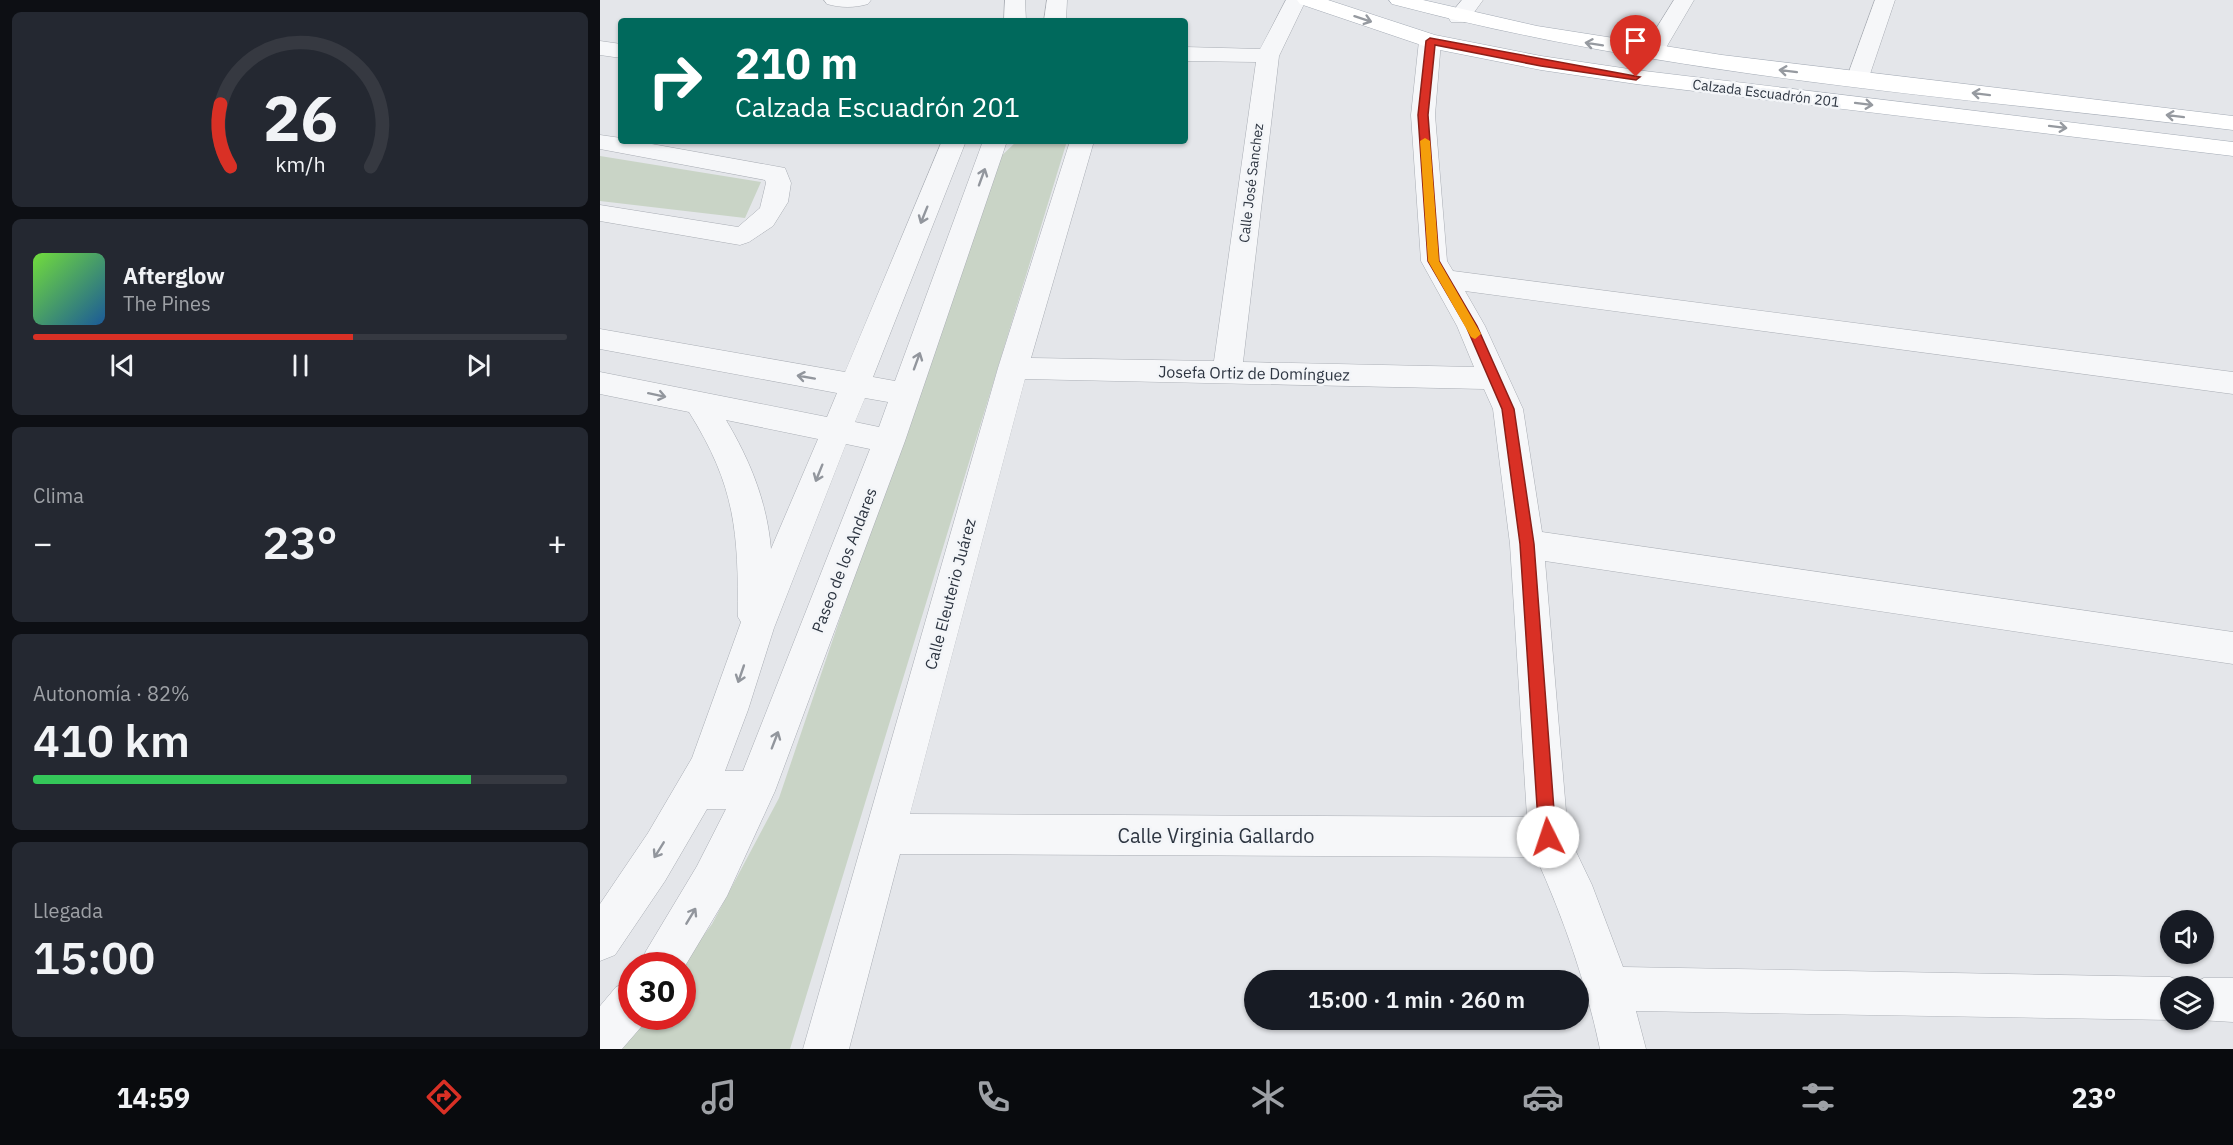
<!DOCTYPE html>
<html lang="es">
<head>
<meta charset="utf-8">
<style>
	:root { --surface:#171b24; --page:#242831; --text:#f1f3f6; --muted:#9ea1a6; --line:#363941; --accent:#d93025 }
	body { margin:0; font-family:"IBM Plex Sans",sans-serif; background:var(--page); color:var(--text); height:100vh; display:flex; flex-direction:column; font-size:22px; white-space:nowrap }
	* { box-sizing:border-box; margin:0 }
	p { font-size:20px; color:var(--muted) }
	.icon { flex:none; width:33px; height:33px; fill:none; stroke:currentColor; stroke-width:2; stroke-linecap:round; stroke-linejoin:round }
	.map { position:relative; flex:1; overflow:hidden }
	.details { display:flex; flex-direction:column; gap:12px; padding:12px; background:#0d0f14; width:600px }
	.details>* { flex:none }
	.banner { position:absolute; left:18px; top:18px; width:570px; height:126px; border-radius:6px; box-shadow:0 2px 4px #0004; background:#00695c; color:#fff; overflow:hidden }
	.fabs { position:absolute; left:1560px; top:910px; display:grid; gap:12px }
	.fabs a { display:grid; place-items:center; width:54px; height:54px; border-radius:50%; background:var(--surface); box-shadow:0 2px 4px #0004; font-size:30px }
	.speed { position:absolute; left:18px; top:952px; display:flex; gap:12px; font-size:30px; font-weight:700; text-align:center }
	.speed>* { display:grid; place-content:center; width:78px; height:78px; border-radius:50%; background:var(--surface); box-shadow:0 2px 4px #0004; line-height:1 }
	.speed .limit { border:9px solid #d22; background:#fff; color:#111 }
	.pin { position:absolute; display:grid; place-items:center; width:51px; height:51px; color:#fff; margin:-62px -26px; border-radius:50% 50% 50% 0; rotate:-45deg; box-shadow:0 0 6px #0007 }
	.pin .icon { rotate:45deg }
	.me { position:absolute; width:66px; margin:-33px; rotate:356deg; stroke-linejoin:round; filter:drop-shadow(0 0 4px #0008) }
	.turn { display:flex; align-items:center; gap:21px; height:126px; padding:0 18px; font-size:27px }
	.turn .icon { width:78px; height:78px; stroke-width:2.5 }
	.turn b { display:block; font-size:42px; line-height:51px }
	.big { font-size:45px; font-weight:600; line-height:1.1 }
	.details .card { flex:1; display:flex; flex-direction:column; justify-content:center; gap:9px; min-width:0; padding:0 21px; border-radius:9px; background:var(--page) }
	.details .dial { align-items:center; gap:0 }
	.dial svg { height:156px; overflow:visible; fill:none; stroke:var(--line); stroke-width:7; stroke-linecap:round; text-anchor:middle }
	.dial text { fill:var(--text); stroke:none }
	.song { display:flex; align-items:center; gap:18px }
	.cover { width:72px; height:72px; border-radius:9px; background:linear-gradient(135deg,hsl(100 70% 55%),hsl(210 70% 35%)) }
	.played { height:6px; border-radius:3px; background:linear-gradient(90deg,var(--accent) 60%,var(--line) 60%) }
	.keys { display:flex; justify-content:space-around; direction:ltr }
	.heat { display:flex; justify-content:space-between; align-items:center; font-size:33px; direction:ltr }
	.charge { height:9px; border-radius:4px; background:linear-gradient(90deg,#34c759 82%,var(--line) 0) }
	.trip { position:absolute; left:644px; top:970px; width:345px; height:60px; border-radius:30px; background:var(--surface); box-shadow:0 2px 4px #0004; font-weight:600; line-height:60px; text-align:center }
	.tab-bar { display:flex; height:96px; justify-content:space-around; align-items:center; background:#090b0e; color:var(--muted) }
	.tab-bar .icon { width:42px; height:42px }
	.tab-bar .selected { color:var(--accent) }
	.tab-bar b { font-size:27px; color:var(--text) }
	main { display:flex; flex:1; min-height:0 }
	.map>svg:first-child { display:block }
	.green { fill:#c9d4c6 }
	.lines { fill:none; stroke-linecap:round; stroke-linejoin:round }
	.minor-casing { stroke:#a9adb4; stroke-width:1 }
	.primary-casing { stroke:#a4abb5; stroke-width:1 }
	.minor { fill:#f6f7f9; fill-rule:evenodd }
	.primary { fill:#fff; fill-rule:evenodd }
	.oneway { stroke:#969aa0 }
	.oneway2 { stroke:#92969d }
	.route { fill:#d93025; stroke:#8d1f18; stroke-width:1.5 }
	.slow { fill:#f59e0b }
	.labels { text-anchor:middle; stroke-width:5; stroke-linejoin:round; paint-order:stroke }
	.far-street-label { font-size:14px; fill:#2d3541; stroke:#f3f5f8 }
	.street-label { font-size:16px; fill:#2d3541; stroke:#f3f5f8 }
	.near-street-label { font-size:20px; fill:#2d3541; stroke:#f3f5f8 }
</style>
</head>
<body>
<main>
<section class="details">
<div class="card dial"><svg viewBox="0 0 100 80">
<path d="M14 69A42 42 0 1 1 86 69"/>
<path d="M14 69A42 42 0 0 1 9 37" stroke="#d93025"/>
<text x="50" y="56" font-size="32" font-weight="700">26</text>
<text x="50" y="72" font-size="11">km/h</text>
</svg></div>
<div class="card">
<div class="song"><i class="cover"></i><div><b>Afterglow</b><p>The Pines</p></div></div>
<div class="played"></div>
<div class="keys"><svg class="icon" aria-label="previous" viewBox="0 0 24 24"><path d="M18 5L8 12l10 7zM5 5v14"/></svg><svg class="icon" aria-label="pause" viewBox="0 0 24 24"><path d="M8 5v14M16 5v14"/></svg><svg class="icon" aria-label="next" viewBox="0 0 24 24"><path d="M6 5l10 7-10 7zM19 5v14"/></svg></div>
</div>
<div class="card"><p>Clima</p>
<div class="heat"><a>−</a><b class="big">23°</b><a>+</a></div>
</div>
<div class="card"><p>Autonomía · 82%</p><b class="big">410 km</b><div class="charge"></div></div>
<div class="card"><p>Llegada</p><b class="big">15:00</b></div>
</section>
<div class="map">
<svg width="1633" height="1049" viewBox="0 0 1633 1049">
	<rect width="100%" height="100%" fill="#e4e6ea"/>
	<path class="green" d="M 417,141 L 467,141 L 190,1049 L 21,1049 L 44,1017 L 82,1017 L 81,966 L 112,924 L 179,798 L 395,162 Z
		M 0,156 L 161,182 L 145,218 L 0,201 Z"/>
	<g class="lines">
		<defs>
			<path id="minor" d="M 224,0 L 271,0 L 268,4 C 255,8 240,8 227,4 Z
				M 405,0 L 425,0 L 426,21 L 404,21 Z
				M 447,0 L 467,0 L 466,21 L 444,21 Z
				M 686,0 L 706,0 L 679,56 L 643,362 L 874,367 L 857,326 L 821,261 L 811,115 L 819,41 L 822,36 L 838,36 L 841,41 L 835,115 L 847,261 L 853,271 L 1633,372 L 1633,394 L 865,291 L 885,326 L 923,409 L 942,532 L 1633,632 L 1633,664 L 945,561 L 968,835 L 992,885 L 1023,967 L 1570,977 L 1586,983 L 1587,987 L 1570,987 L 1572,1020 L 1036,1011 L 1046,1049 L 1000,1049 C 986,982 964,920 936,857 L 300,854 L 249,1049 L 203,1049 L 398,368 L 470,141 L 494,141 L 431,358 L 614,361 L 656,62 L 585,61 L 585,47 L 660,49 ZM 425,379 L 884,389 L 893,409 L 910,544 L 927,817 L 310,814 Z
				M 862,0 L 883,0 L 867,22 L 851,22 L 848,17 Z
				M 1074,0 L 1094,0 L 1060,58 L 1044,58 L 1041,53 Z
				M 1275,0 L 1295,0 L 1268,80 L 1265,85 L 1249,85 L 1246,80 Z
				M 0,41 L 21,44 L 21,58 L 0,55 Z
				M 0,135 L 21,138 L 21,141 L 35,141 L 185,168 L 191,183 L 188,202 L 173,226 L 149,242 L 140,245 L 0,221 L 0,205 L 138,227 L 160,208 L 166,183 L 165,180 L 0,149 Z
				M 342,141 L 366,141 L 273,377 L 295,381 L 383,141 L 407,141 L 305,441 L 175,791 L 127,896 L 82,971 L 82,966 L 39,966 L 46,951 L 97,866 L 126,809 L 107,809 L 65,881 L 15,955 L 0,961 L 0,904 L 48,833 L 92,758 L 141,622 L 138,617 C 138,532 136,487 89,412 L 0,394 L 0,372 L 227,417 L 237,393 L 0,349 L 0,329 L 245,372 ZM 265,398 L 288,402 L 279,427 L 255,422 ZM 126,420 L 218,439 L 171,549 C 167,502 150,460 126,420 ZM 246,444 L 270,449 L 143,771 L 125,771 L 148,710 L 174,628 Z
				M 1604,978 L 1633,978 L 1633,1022 L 1599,1020 L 1604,1020 L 1604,987 L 1587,987 Z
				M 32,981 L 32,1017 L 48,1019 L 22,1049 L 0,1049 L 0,1006 L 16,987 Z"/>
			<path id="primary" d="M 697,0 L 728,0 L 835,35 L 941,56 L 1036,70 L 1633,142 L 1633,156 L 1036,84 L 941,70 L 830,48 L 700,4 Z
				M 789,0 L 823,0 L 937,26 L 1122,55 L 1633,116 L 1633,130 C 1352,96 1066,77 792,4 Z"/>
		</defs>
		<use href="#minor" class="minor-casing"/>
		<use href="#primary" class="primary-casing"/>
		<use href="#minor" class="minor"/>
		<use href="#primary" class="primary"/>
	</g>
	<defs><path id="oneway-shaft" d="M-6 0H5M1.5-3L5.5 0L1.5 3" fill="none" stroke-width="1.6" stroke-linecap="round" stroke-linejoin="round" transform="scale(1.5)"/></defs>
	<g class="oneway">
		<use href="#oneway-shaft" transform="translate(763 19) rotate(18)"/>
		<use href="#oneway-shaft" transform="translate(994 44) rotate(-171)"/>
		<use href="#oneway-shaft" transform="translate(1188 71) rotate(-173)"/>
		<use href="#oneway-shaft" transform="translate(1381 94) rotate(-173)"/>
		<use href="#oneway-shaft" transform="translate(1264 104) rotate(7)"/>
		<use href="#oneway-shaft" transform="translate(1575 116) rotate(-173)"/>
		<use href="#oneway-shaft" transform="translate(1458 127) rotate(7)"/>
	</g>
	<g class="oneway2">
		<use href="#oneway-shaft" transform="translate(382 177) rotate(-70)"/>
		<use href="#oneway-shaft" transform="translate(324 215) rotate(112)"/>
		<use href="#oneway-shaft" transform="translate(317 361) rotate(-70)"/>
		<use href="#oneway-shaft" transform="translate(206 377) rotate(-170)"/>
		<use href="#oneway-shaft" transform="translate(57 395) rotate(12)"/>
		<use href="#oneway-shaft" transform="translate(219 473) rotate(112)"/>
		<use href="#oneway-shaft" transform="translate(141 674) rotate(109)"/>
		<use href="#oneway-shaft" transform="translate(175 740) rotate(-69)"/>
		<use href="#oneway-shaft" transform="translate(59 850) rotate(122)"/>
		<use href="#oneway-shaft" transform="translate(91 916) rotate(-59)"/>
	</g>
	<path class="route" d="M 830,38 L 1040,77 L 1036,80 L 941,66 L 835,45 L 828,115 L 839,261 L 877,326 L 914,409 L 934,544 L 956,837 L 954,843 L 948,845 L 942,843 L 939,837 L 920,544 L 902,409 L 866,326 L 828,261 L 818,115 L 826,41 Z"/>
	<path class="slow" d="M 825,138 L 830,141 L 839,261 L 881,334 L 875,339 L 871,337 L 828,261 L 820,141 Z"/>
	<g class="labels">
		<g class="far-street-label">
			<text transform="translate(1166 93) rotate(7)" y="5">Calzada Escuadrón 201</text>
			<text transform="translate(651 183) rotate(-83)" y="5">Calle José Sanchez</text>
		</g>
		<g class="street-label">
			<text transform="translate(654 373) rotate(1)" y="6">Josefa Ortiz de Domínguez</text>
			<text transform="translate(244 560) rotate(-69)" y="6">Paseo de los Andares</text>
			<text transform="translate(350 594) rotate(-75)" y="6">Calle Eleuterio Juárez</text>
		</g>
		<g class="near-street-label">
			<text x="616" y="843">Calle Virginia Gallardo</text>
		</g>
	</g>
</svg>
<div class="fabs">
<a><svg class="icon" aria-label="sound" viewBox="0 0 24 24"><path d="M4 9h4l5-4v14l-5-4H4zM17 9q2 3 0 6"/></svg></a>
<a><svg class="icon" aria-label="layers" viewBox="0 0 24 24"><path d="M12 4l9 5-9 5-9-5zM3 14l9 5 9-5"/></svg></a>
</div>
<div class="speed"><div class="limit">30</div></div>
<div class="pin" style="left:1036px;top:77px;background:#d93025"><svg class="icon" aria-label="arrive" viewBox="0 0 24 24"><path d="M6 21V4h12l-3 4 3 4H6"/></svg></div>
<svg class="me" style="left:948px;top:837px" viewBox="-20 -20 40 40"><circle r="19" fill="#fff"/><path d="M0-13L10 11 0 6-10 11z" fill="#d93025"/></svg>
<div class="trip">15:00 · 1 min · 260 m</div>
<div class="banner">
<div class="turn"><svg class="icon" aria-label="right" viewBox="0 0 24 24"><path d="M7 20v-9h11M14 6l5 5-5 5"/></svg><div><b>210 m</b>Calzada Escuadrón 201</div></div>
</div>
</div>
</main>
<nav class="tab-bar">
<b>14:59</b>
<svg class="icon selected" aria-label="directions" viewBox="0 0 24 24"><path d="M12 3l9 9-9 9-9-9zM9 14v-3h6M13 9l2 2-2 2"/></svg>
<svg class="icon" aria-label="music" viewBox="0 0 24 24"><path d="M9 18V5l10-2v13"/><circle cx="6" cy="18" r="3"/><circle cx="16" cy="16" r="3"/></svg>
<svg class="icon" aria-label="phone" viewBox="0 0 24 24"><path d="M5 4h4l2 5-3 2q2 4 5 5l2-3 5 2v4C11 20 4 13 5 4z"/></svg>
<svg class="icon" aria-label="climate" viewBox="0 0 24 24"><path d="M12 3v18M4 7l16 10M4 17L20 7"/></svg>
<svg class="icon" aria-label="car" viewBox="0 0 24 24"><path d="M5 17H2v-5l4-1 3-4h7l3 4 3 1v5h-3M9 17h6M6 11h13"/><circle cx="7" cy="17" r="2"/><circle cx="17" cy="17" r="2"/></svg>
<svg class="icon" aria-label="filters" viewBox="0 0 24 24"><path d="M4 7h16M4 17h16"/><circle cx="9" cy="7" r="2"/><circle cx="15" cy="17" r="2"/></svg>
<b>23°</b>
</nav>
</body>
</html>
